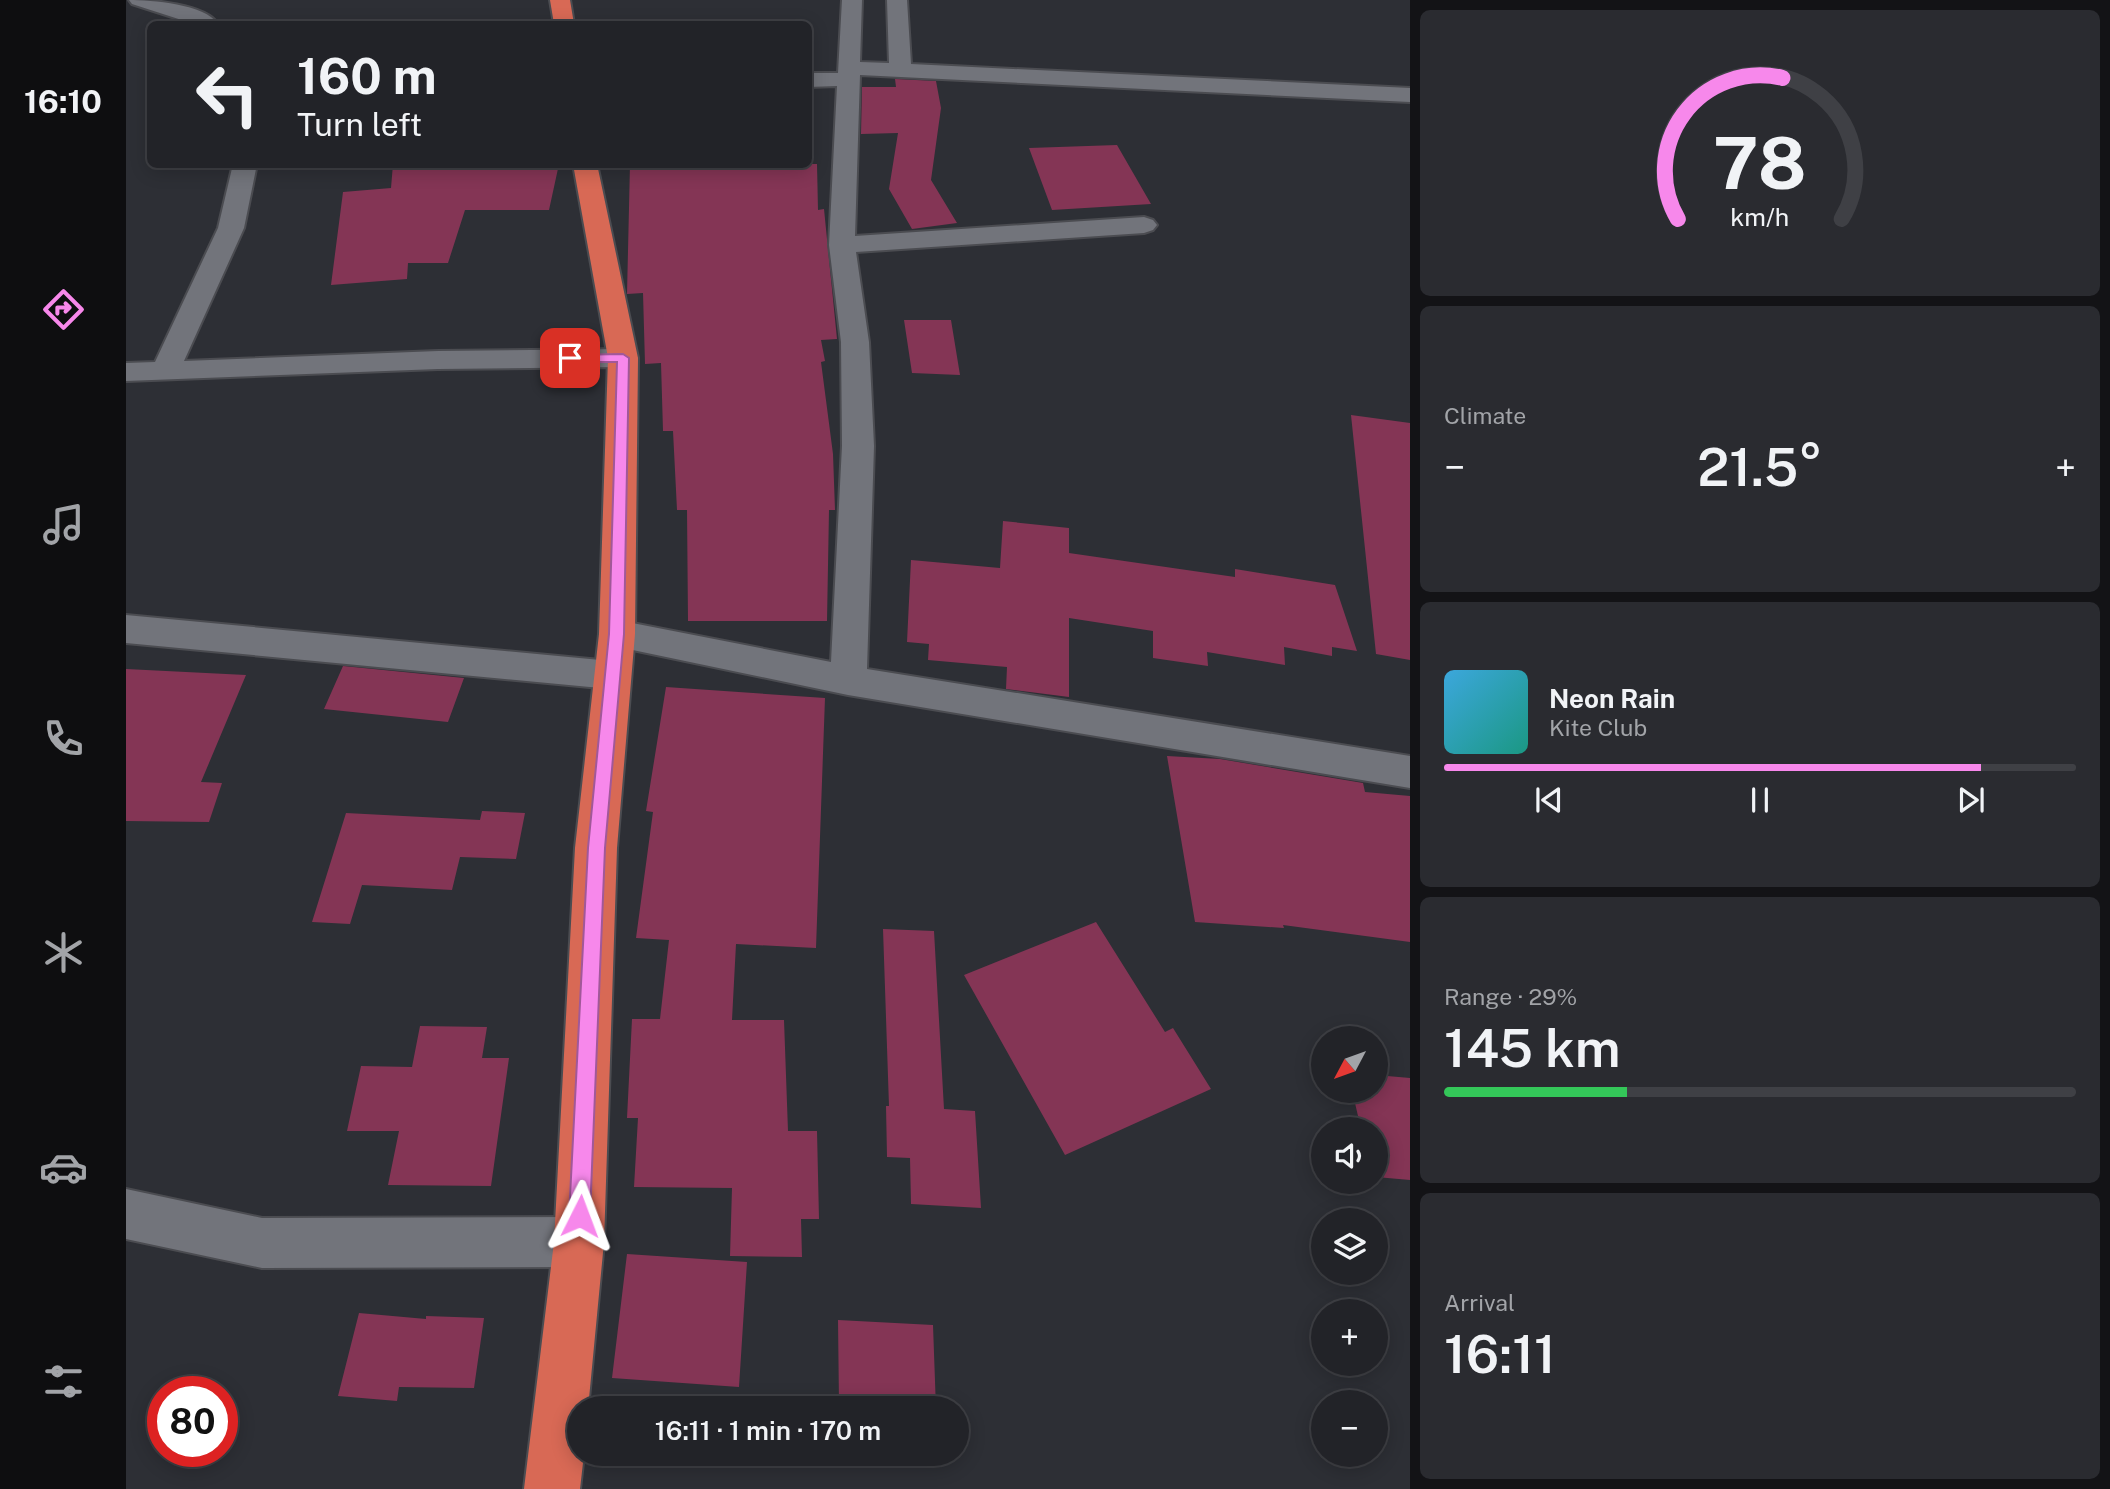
<!DOCTYPE html>
<html lang="en">
<head>
<meta charset="utf-8">
<style>
	:root { --surface:#222328; --page:#2a2b30; --text:#f1f3f6; --muted:#a2a4a8; --line:#3f4045; --accent:#f788eb }
	body { margin:0; font-family:"Public Sans",sans-serif; background:var(--page); color:var(--text); height:100vh; display:flex; flex-direction:column; font-size:26px; white-space:nowrap }
	* { box-sizing:border-box; margin:0 }
	p { font-size:23px; color:var(--muted) }
	.icon { flex:none; width:38px; height:38px; fill:none; stroke:currentColor; stroke-width:2; stroke-linecap:round; stroke-linejoin:round }
	.map { position:relative; flex:1; overflow:hidden }
	.sheet { display:flex; flex-direction:column; gap:10px; padding:10px; background:#131316; width:700px }
	.sheet>* { flex:none }
	.hud { position:absolute; left:21px; top:21px; width:665px; height:147px; border-radius:10px; box-shadow:0 4px 18px #0003,0 0 0 2px var(--line); background:#222328; color:var(--text); overflow:hidden }
	.needle { width:46px; rotate:229deg }
	.controls { position:absolute; left:1185px; top:1026px; display:grid; gap:14px }
	.controls a { display:grid; place-items:center; width:77px; height:77px; border-radius:50%; background:var(--surface); box-shadow:0 4px 18px #0003,0 0 0 2px var(--line); font-size:35px }
	.speed { position:absolute; left:21px; top:1376px; display:flex; gap:14px; font-size:35px; font-weight:700; text-align:center }
	.speed>* { display:grid; place-content:center; width:91px; height:91px; border-radius:50%; background:var(--surface); box-shadow:0 4px 18px #0003,0 0 0 2px var(--line); line-height:1 }
	.speed .limit { border:10px solid #d22; background:#fff; color:#111 }
	.pin { position:absolute; display:grid; place-items:center; width:60px; height:60px; color:#fff; margin:-30px; border-radius:14px; box-shadow:0 4px 10px #0006 }
	.me { position:absolute; width:77px; margin:-38px; rotate:3deg; stroke-linejoin:round; filter:drop-shadow(0 0 5px #0008) }
	.turn { display:flex; align-items:center; gap:24px; height:147px; padding:0 35px; font-size:32px }
	.turn .icon { width:91px; height:91px; stroke-width:2.5 }
	.turn b { display:block; font-size:49px; line-height:60px }
	.big { font-size:52px; font-weight:600; line-height:1.1 }
	.sheet .tile { flex:1; display:flex; flex-direction:column; justify-content:center; gap:10px; min-width:0; padding:0 24px; border-radius:10px; background:var(--page) }
	.sheet .dial { align-items:center; gap:0 }
	.dial svg { height:182px; overflow:visible; fill:none; stroke:var(--line); stroke-width:7; stroke-linecap:round; text-anchor:middle }
	.dial text { fill:var(--text); stroke:none }
	.song { display:flex; align-items:center; gap:21px }
	.cover { width:84px; height:84px; border-radius:10px; background:linear-gradient(135deg,hsl(200 70% 55%),hsl(170 70% 35%)) }
	.played { height:7px; border-radius:4px; background:linear-gradient(90deg,var(--accent) 85%,var(--line) 85%) }
	.keys { display:flex; justify-content:space-around; direction:ltr }
	.heat { display:flex; justify-content:space-between; align-items:center; font-size:38px; direction:ltr }
	.charge { height:10px; border-radius:5px; background:linear-gradient(90deg,#34c759 29%,var(--line) 0) }
	.trip { position:absolute; left:441px; top:1396px; width:402px; height:70px; border-radius:35px; background:var(--surface); box-shadow:0 4px 18px #0003,0 0 0 2px var(--line); font-weight:600; line-height:70px; text-align:center }
	main { display:flex; flex:1; min-height:0 }
	.tab-bar { display:flex; flex-direction:column; width:126px; justify-content:space-around; align-items:center; background:#0e0e10; color:var(--muted) }
	.tab-bar .icon { width:49px; height:49px }
	.tab-bar .current { color:var(--accent) }
	.tab-bar b { font-size:32px; color:var(--text) }
	.map>svg:first-child { display:block }
	.building { fill:#843555 }
	.lines { fill:none; stroke-linecap:round; stroke-linejoin:round }
	.minor-casing { stroke:#4b4c51; stroke-width:4 }
	.highway-casing { stroke:#4b4c51; stroke-width:4 }
	.minor { fill:#72747b; fill-rule:evenodd }
	.highway { fill:#d86955; fill-rule:evenodd }
	.route { fill:#f788eb; stroke:#a15899; stroke-width:2 }
</style>
</head>
<body>
<main>
<nav class="tab-bar">
<b>16:10</b>
<svg class="icon current" aria-label="directions" viewBox="0 0 24 24"><path d="M12 3l9 9-9 9-9-9zM9 14v-3h6M13 9l2 2-2 2"/></svg>
<svg class="icon" aria-label="music" viewBox="0 0 24 24"><path d="M9 18V5l10-2v13"/><circle cx="6" cy="18" r="3"/><circle cx="16" cy="16" r="3"/></svg>
<svg class="icon" aria-label="phone" viewBox="0 0 24 24"><path d="M5 4h4l2 5-3 2q2 4 5 5l2-3 5 2v4C11 20 4 13 5 4z"/></svg>
<svg class="icon" aria-label="climate" viewBox="0 0 24 24"><path d="M12 3v18M4 7l16 10M4 17L20 7"/></svg>
<svg class="icon" aria-label="car" viewBox="0 0 24 24"><path d="M5 17H2v-5l4-1 3-4h7l3 4 3 1v5h-3M9 17h6M6 11h13"/><circle cx="7" cy="17" r="2"/><circle cx="17" cy="17" r="2"/></svg>
<svg class="icon" aria-label="filters" viewBox="0 0 24 24"><path d="M4 7h16M4 17h16"/><circle cx="9" cy="7" r="2"/><circle cx="15" cy="17" r="2"/></svg>
</nav>
<div class="map">
<svg width="1284" height="1489" viewBox="0 0 1284 1489">
	<rect width="100%" height="100%" fill="#2d2f35"/>
	<path class="building" d="M 769,79 L 810,81 L 815,108 L 805,180 L 831,223 L 786,229 L 763,189 L 772,133 L 735,134 L 736,87 L 770,87 Z
		M 991,145 L 1025,204 L 926,210 L 903,148 Z
		M 267,164 L 433,164 L 423,210 L 339,210 L 322,263 L 282,263 L 281,279 L 205,285 L 217,192 L 265,188 Z
		M 504,164 L 691,164 L 692,210 L 698,209 L 711,339 L 695,340 L 699,361 L 695,362 L 707,454 L 709,510 L 703,510 L 701,621 L 562,621 L 561,510 L 551,510 L 547,431 L 537,431 L 535,363 L 519,364 L 517,293 L 501,294 Z
		M 778,320 L 825,320 L 834,375 L 786,373 Z
		M 1225,415 L 1284,423 L 1284,660 L 1250,654 Z
		M 877,521 L 943,528 L 943,553 L 1109,577 L 1109,569 L 1209,585 L 1231,651 L 1206,647 L 1206,656 L 1158,647 L 1159,665 L 1081,652 L 1082,666 L 1027,658 L 1027,631 L 943,618 L 943,697 L 880,689 L 881,667 L 802,660 L 803,644 L 781,642 L 785,560 L 874,568 Z
		M 217,666 L 338,678 L 322,722 L 198,709 Z
		M 0,669 L 120,675 L 75,782 L 96,783 L 83,822 L 0,821 Z
		M 540,687 L 699,698 L 690,948 L 610,944 L 606,1020 L 658,1020 L 662,1131 L 691,1131 L 693,1219 L 675,1219 L 676,1257 L 604,1256 L 606,1188 L 508,1187 L 512,1118 L 501,1118 L 506,1019 L 534,1019 L 543,940 L 510,938 L 527,812 L 520,811 Z
		M 1041,756 L 1094,759 L 1237,783 L 1239,792 L 1284,796 L 1284,942 L 1157,925 L 1158,928 L 1069,922 Z
		M 356,811 L 399,813 L 390,859 L 334,857 L 326,890 L 236,885 L 224,924 L 186,922 L 220,813 L 354,820 Z
		M 970,922 L 1039,1032 L 1047,1028 L 1085,1089 L 939,1155 L 838,975 Z
		M 757,929 L 808,931 L 818,1109 L 849,1111 L 855,1208 L 785,1204 L 784,1158 L 761,1157 L 760,1106 L 763,1106 Z
		M 294,1026 L 361,1027 L 356,1058 L 383,1058 L 365,1186 L 262,1185 L 273,1131 L 221,1131 L 235,1066 L 286,1067 Z
		M 1250,1075 L 1284,1078 L 1284,1180 L 1250,1177 L 1250,1129 L 1235,1129 L 1226,1090 L 1250,1090 Z
		M 501,1254 L 621,1262 L 613,1387 L 486,1378 Z
		M 233,1313 L 300,1319 L 300,1316 L 358,1318 L 348,1388 L 273,1387 L 271,1401 L 212,1396 Z
		M 712,1320 L 807,1325 L 810,1409 L 713,1405 Z"/>
	<g class="lines">
		<defs>
			<path id="minor" d="M 3,0 C 25,0 79,4 92,24 L 68,24 L 6,4 Z
				M 716,0 L 736,0 L 734,62 L 763,63 L 761,0 L 781,0 L 785,64 L 1284,88 L 1284,102 L 734,75 L 729,236 L 1018,217 L 1027,220 L 1031,225 L 1027,230 L 1018,233 L 730,252 L 743,342 L 748,446 L 741,669 L 1284,756 L 1284,788 L 722,695 L 478,644 L 473,634 L 478,624 L 491,620 L 705,662 L 716,446 L 715,342 L 703,245 L 711,86 L 682,87 L 682,73 L 712,73 Z
				M 107,164 L 131,164 L 118,228 L 58,361 L 312,351 L 497,349 L 507,352 L 512,358 L 507,364 L 497,367 L 312,369 L 0,381 L 0,363 L 29,362 L 92,228 Z
				M 0,615 L 485,661 L 498,665 L 503,675 L 498,685 L 485,689 L 0,643 Z
				M 0,1189 L 136,1218 L 453,1217 L 471,1224 L 478,1242 L 471,1260 L 453,1267 L 136,1268 L 0,1239 Z"/>
			<path id="highway" d="M 424,0 L 444,0 L 448,24 L 428,24 Z
				M 447,164 L 471,164 L 512,358 L 509,634 L 491,848 L 478,1242 L 462,1409 L 453,1409 L 453,1454 L 458,1454 L 454,1489 L 398,1489 L 428,1242 L 449,848 L 473,634 L 482,358 Z"/>
		</defs>
		<use href="#minor" class="minor-casing"/>
		<use href="#highway" class="highway-casing"/>
		<use href="#minor" class="minor"/>
		<use href="#highway" class="highway"/>
	</g>
	<path class="route" d="M 497,354 L 503,358 L 498,634 L 479,848 L 464,1216 L 461,1223 L 454,1226 L 446,1223 L 443,1216 L 462,848 L 483,634 L 491,362 L 444,362 L 438,358 L 444,355 Z"/>
</svg>
<div class="controls">
<a><svg class="needle" viewBox="-14 -14 28 28"><path d="M0-13l5 13h-10z" fill="#e53935"/><path d="M0 13l5-13h-10z" fill="#a2a4a8"/></svg></a>
<a><svg class="icon" aria-label="sound" viewBox="0 0 24 24"><path d="M4 9h4l5-4v14l-5-4H4zM17 9q2 3 0 6"/></svg></a>
<a><svg class="icon" aria-label="layers" viewBox="0 0 24 24"><path d="M12 4l9 5-9 5-9-5zM3 14l9 5 9-5"/></svg></a>
<a>+</a>
<a>−</a>
</div>
<div class="speed"><div class="limit">80</div></div>
<div class="pin" style="left:444px;top:358px;background:#d93025"><svg class="icon" aria-label="arrive" viewBox="0 0 24 24"><path d="M6 21V4h12l-3 4 3 4H6"/></svg></div>
<svg class="me" style="left:454px;top:1216px" viewBox="-20 -20 40 40"><path d="M0-17L14 15 0 8-14 15z" fill="#f788eb" stroke="#fff" stroke-width="4"/></svg>
<div class="trip">16:11 · 1 min · 170 m</div>
<div class="hud">
<div class="turn"><svg class="icon" aria-label="left" viewBox="0 0 24 24"><path d="M17 20v-9H6M10 6l-5 5 5 5"/></svg><div><b>160 m</b>Turn left</div></div>
</div>
</div>
<section class="sheet">
<div class="tile dial"><svg viewBox="0 0 100 80">
<path d="M14 69A42 42 0 1 1 86 69"/>
<path d="M14 69A42 42 0 0 1 60 7" stroke="#f788eb"/>
<text x="50" y="56" font-size="32" font-weight="700">78</text>
<text x="50" y="72" font-size="11">km/h</text>
</svg></div>
<div class="tile"><p>Climate</p>
<div class="heat"><a>−</a><b class="big">21.5°</b><a>+</a></div>
</div>
<div class="tile">
<div class="song"><i class="cover"></i><div><b>Neon Rain</b><p>Kite Club</p></div></div>
<div class="played"></div>
<div class="keys"><svg class="icon" aria-label="previous" viewBox="0 0 24 24"><path d="M18 5L8 12l10 7zM5 5v14"/></svg><svg class="icon" aria-label="pause" viewBox="0 0 24 24"><path d="M8 5v14M16 5v14"/></svg><svg class="icon" aria-label="next" viewBox="0 0 24 24"><path d="M6 5l10 7-10 7zM19 5v14"/></svg></div>
</div>
<div class="tile"><p>Range · 29%</p><b class="big">145 km</b><div class="charge"></div></div>
<div class="tile"><p>Arrival</p><b class="big">16:11</b></div>
</section>
</main>
</body>
</html>
